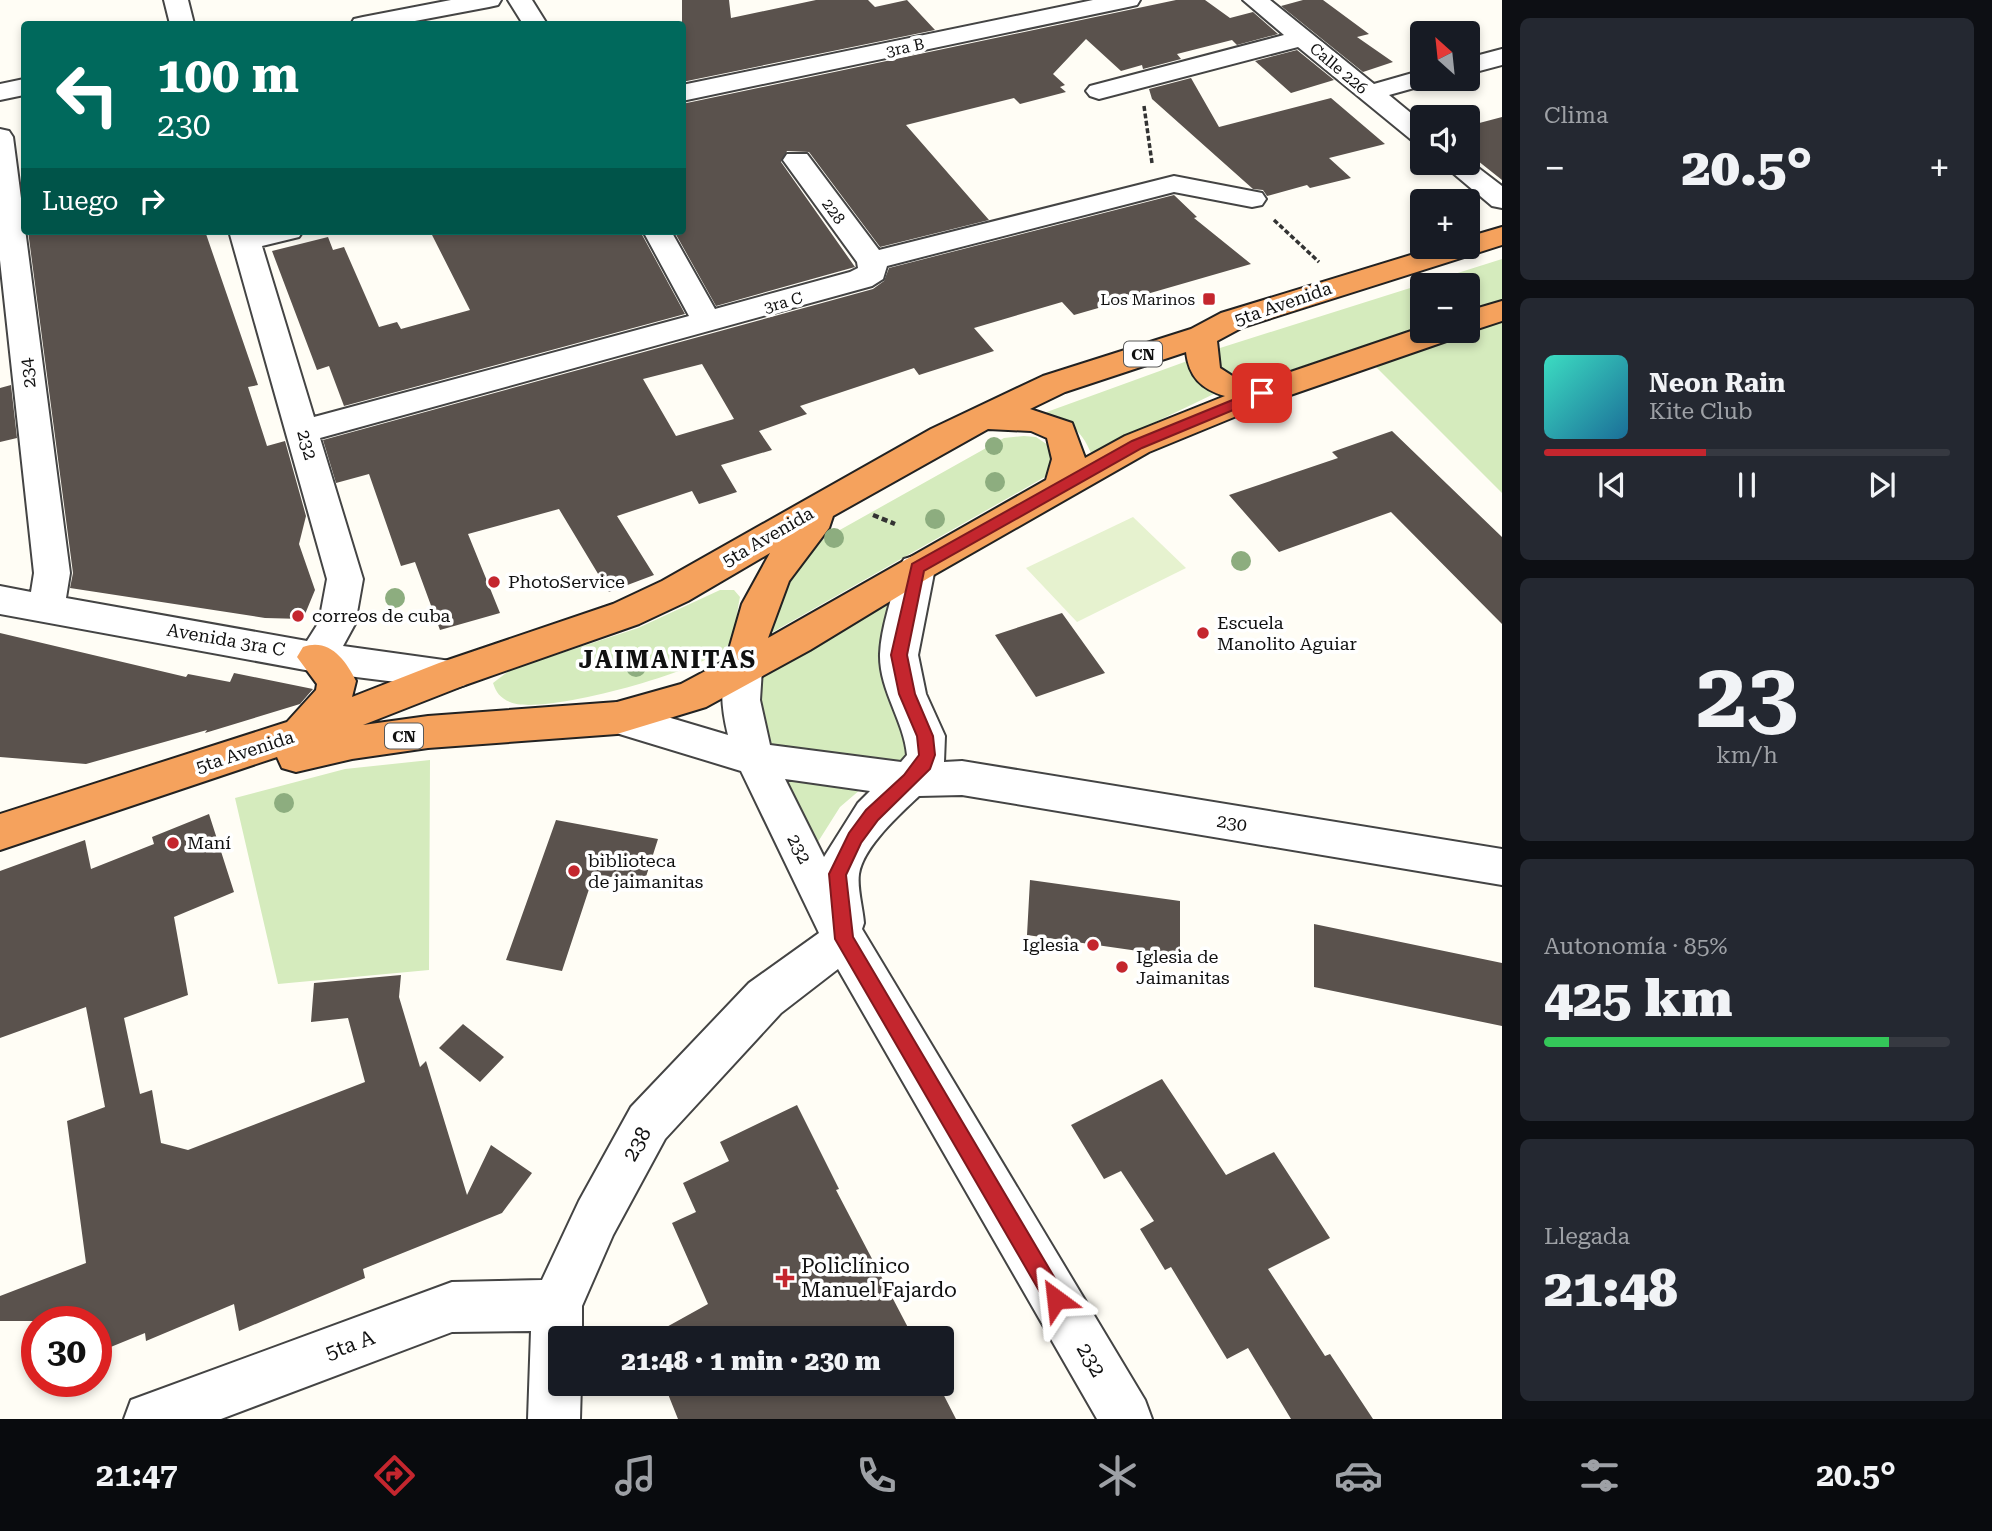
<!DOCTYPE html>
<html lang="es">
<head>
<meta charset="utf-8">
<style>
	:root { --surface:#171b24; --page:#242831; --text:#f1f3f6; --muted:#9ea1a6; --line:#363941; --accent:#c4262e }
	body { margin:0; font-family:"Roboto Serif",serif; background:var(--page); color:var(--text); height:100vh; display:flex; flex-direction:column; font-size:26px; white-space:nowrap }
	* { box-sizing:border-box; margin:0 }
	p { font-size:23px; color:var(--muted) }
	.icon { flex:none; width:38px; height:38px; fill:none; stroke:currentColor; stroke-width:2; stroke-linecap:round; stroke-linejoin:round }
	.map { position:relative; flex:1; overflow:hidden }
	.sheet { display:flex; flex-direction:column; gap:18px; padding:18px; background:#0d0f14; width:490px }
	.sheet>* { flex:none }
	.hud { position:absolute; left:21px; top:21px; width:665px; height:214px; border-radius:7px; box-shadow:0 4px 10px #0003; background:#00695c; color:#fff; overflow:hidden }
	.needle { width:46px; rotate:333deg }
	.fabs { position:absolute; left:1410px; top:21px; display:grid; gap:14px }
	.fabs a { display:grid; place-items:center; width:70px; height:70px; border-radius:7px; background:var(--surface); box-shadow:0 4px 10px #0003; font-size:35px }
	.speed { position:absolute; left:21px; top:1306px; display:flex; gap:14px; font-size:35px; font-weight:700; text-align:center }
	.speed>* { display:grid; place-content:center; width:91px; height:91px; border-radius:50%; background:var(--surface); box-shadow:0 4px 10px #0003; line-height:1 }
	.speed .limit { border:10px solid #d22; background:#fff; color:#111 }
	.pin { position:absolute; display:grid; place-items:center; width:60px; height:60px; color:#fff; margin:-30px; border-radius:14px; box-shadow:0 4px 10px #0006 }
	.me { position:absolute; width:77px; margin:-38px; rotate:330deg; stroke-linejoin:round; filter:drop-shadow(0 0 5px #0008) }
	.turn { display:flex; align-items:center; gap:24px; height:147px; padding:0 21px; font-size:32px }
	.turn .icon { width:91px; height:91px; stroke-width:2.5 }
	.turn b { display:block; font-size:49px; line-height:60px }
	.then { display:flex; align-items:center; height:66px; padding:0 21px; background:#0003; gap:14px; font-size:26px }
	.big { font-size:52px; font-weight:800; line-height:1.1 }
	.sheet .tile { flex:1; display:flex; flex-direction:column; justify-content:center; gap:10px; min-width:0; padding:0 24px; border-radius:10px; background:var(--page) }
	.sheet .dial { align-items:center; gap:0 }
	.dial b { font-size:91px; line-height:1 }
	.song { display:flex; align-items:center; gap:21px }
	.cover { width:84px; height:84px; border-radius:10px; background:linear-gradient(135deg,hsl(170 70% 55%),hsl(200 70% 35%)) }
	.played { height:7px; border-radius:4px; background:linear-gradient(90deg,var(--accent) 40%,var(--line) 40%) }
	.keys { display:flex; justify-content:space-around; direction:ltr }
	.heat { display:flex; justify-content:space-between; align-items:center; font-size:38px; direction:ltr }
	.charge { height:10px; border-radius:5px; background:linear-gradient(90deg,#34c759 85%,var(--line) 0) }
	.trip { position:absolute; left:548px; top:1326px; width:406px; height:70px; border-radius:7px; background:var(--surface); box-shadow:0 4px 10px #0003; font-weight:800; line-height:70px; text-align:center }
	.tab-bar { display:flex; height:112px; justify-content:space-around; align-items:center; background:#090b0e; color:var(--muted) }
	.tab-bar .icon { width:49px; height:49px }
	.tab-bar .current { color:var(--accent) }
	.tab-bar b { font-size:32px; color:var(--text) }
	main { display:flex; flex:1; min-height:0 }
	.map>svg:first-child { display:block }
	.green { fill:#d5ebbd }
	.pitch { fill:#e6f2cf }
	.building { fill:#5a524d; fill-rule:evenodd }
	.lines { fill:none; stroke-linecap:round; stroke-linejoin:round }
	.minor-casing { stroke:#444; stroke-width:4 }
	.highway-casing { stroke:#222; stroke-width:4 }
	.path-far1 { stroke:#333; stroke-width:3.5; stroke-dasharray:5 2.5; stroke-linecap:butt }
	.path { stroke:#333; stroke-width:4.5; stroke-dasharray:6 3.5; stroke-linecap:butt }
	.minor { fill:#fff; fill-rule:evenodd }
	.highway { fill:#f5a25d; fill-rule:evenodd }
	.tree { fill:#8dad7f }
	.route { fill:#c4262e; stroke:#7f191e; stroke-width:2 }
	.poi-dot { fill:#c4262e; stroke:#fff; stroke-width:2.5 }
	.labels { text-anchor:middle; stroke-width:7; stroke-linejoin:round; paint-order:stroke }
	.far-street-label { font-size:16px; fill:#111; stroke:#fff }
	.far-poi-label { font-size:16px; fill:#111; stroke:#fff; text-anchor:end }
	.shield { fill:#fff; stroke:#585858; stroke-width:2 }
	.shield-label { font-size:16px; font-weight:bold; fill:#111 }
	.street-label { font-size:18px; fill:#111; stroke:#fff }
	.poi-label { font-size:18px; fill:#111; stroke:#fff; text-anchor:start }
	.near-street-label { font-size:21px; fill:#111; stroke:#fff }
	.near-poi-label { font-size:21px; fill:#111; stroke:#fff; text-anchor:start }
	.district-label { font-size:24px; font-weight:bold; letter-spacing:2px; fill:#111; stroke:#fff }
</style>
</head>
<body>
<main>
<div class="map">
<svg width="1502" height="1419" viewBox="0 0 1502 1419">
	<rect width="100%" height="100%" fill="#fffdf5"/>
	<path class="green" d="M 1502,259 L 1502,301 L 1468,312 L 1468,285 L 1423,285 L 1423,327 L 1245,385 L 1220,375 L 1210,358 L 1220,348 Z
		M 1502,311 L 1502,493 L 1366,357 L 1444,331 L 1468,331 Z
		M 1190,360 L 1218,392 L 1091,453 C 1081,429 1068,421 1044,413 Z
		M 1024,436 L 1036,437 L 1054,449 L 1050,474 L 757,641 L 782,580 L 813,545 L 1004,438 Z
		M 917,568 L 910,780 L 755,759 L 743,669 Z
		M 720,590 L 734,590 L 740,597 C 737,610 736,633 729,644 C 710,670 540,717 510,702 C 500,698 496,692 493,683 L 510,670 L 638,628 Z
		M 430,760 L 429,970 L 278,984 L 235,798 L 345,769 Z
		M 773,772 L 868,783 L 840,807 L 816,845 Z"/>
	<path class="pitch" d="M 1133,517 L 1186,568 L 1077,622 L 1026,568 Z"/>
	<path class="building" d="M 682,0 L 729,0 L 731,18 L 816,0 L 868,0 L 875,7 L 907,0 L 935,30 L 682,82 Z
		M 1176,0 L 1205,0 L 1230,18 L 1253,12 L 1278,34 L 1237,45 L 1232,40 L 1177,54 L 1181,59 L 1143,69 L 1142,65 L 1121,71 L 1086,39 L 1053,74 L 1065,85 L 1060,87 L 1066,92 L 1020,104 L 1014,98 L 906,125 L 989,220 L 880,247 L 809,152 L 787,151 L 781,162 L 855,267 L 716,306 L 674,231 L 682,231 L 682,104 Z
		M 1303,0 L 1323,0 L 1369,34 L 1357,37 L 1393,62 L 1363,72 L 1281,6 Z
		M 1297,50 L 1334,80 L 1291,93 L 1255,61 Z
		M 1191,78 L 1219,127 L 1331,98 L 1385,144 L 1329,158 L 1351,178 L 1310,188 L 1307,185 L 1267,196 L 1263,190 L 1253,189 L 1152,99 L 1149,89 Z
		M 1502,117 L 1502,180 L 1468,153 L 1468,126 Z
		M 1174,195 L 1197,217 L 1194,218 L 1251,264 L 1074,315 L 1062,302 L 974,328 L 994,351 L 919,375 L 914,368 L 800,406 L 807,414 L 759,431 L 772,450 L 721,465 L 737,492 L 699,504 L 692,491 L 617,516 L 654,575 L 609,592 L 559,509 L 468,534 L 500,613 L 440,630 L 415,562 L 401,566 L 369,474 L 336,483 L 323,440 L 873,289 L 884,281 L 889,268 ZM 702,364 L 734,419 L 676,436 L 643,379 Z
		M 28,231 L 205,231 L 258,385 L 248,387 L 267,446 L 285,441 L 306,516 L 299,544 L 315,590 L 303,619 L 265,618 L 70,588 L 73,573 Z
		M 430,231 L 640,231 L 685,314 L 344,406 L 329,366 L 317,370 L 272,251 L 328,237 L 333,250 L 344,247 L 379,327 L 397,322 L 401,329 L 470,310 Z
		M 11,385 L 17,438 L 0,442 L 0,388 Z
		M 1392,431 L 1502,537 L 1502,624 L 1391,512 L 1279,552 L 1229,495 L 1338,458 L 1332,452 Z
		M 1062,613 L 1105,673 L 1036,697 L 995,635 Z
		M 0,633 L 186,677 L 188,674 L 230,682 L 234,673 L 313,689 L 300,704 L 205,733 L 207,730 L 86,764 L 0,757 Z
		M 209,814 L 234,892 L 174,917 L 188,995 L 124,1018 L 140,1094 L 152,1090 L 161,1143 L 188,1150 L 365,1082 L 348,1018 L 311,1022 L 314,983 L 401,975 L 399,997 L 420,1067 L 426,1061 L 467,1195 L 491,1145 L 532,1173 L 502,1213 L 363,1269 L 365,1278 L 239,1331 L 234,1304 L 146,1341 L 145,1333 L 96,1353 L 96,1321 L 0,1321 L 0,1296 L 86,1263 L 67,1121 L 105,1107 L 86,1007 L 0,1038 L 0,871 L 85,840 L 91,869 L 154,844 L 152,837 Z
		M 556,820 L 658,839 L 644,883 L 594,874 L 562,971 L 506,960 Z
		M 1030,880 L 1180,901 L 1180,957 L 1027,935 Z
		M 1314,924 L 1502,963 L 1502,1026 L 1314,987 Z
		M 463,1024 L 504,1057 L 480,1082 L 439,1048 Z
		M 1162,1079 L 1226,1175 L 1274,1152 L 1330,1238 L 1268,1269 L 1325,1356 L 1330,1354 L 1373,1419 L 1291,1419 L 1248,1348 L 1227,1359 L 1171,1267 L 1165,1270 L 1140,1229 L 1154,1221 L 1121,1171 L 1104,1179 L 1071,1125 Z
		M 797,1105 L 839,1189 L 836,1190 L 914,1339 L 645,1339 L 708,1304 L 672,1223 L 696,1212 L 683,1183 L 729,1161 L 720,1142 Z
		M 664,1384 L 938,1384 L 956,1419 L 678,1419 Z"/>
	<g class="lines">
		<defs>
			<path id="minor" d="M 164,0 L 188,0 L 194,24 L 170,24 Z
				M 451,0 L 501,0 L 498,5 L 489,7 L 399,24 L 351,24 L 354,19 L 363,17 Z
				M 508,0 L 532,0 L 547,24 L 523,24 Z
				M 1093,0 L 1140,0 L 1137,5 L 1128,7 L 682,101 L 682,85 Z
				M 1243,0 L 1270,0 L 1374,84 L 1423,70 L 1423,79 L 1435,79 L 1432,83 L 1389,95 L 1423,123 L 1423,144 L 1414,142 L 1298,47 L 1099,99 L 1090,96 L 1086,91 L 1090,86 L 1284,35 Z
				M 1502,49 L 1502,65 L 1468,74 L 1468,58 Z
				M 24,79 L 24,95 L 0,100 L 0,84 Z
				M 0,129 L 9,131 L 13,137 L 70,573 L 66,598 L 307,641 L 319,622 L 327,579 L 229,231 L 303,231 L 299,237 L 262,246 L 314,417 L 689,316 L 643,231 L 671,231 L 715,309 L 850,272 L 858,268 L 857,262 L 783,160 L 787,154 L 807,154 L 879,250 L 1174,176 L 1262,193 L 1266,199 L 1262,205 L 1252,207 L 1174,192 L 887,266 L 883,279 L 872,286 L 320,438 L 363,579 L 355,624 L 343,646 L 465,663 L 471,674 L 465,685 L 452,689 L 316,672 L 0,614 L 0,586 L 31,592 L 34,573 L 0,260 Z
				M 1468,160 L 1502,186 L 1502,208 L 1492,206 L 1441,163 L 1468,163 Z
				M 917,555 L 930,559 L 935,568 L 918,655 L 926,694 L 945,736 L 944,762 L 962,761 L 1502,849 L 1502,885 L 962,795 L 919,796 C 900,814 863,847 859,874 C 857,889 863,908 864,923 L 862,929 L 1145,1400 L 1152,1419 L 1097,1419 L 838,969 L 781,1013 L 665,1139 L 613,1235 L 582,1306 L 582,1339 L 560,1339 L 560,1384 L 581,1384 L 580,1419 L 528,1419 L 531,1331 L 452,1332 L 221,1419 L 124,1419 L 131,1400 L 452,1282 L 542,1280 L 579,1201 L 631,1107 L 749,983 L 819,933 L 741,771 L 603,729 L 598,718 L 603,707 L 617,702 L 728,735 C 722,711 718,681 730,658 L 743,654 L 756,658 L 762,669 L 760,700 L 770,745 L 901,762 L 907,755 C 904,721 879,690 880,654 C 881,627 893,595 899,568 L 904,559 ZM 785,779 L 870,791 L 858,803 L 824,857 Z"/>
			<path id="highway" d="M 1502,227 L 1502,245 L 1243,327 L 1217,341 L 1220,368 L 1234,377 L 1261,382 L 1423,327 L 1423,331 L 1459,331 L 1455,338 L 1273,401 L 1149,452 L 930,577 L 810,650 L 706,707 L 617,734 L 428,748 L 352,759 L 296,772 L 282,768 L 277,757 L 0,850 L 0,814 L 287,722 L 316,690 L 317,684 L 297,657 L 303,647 C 329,638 345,659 356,681 L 352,697 L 439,663 L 613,604 L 662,581 L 931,429 L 1043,376 L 1191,329 L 1221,313 L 1437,247 L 1468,247 L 1468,237 ZM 1186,352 C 1189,377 1201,389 1225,396 L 1125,436 L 1085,458 L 1072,423 L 1030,409 L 1065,392 ZM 988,429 L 1031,431 L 1047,438 L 1052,459 L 1046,480 L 768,638 L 789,581 L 829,528 L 833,516 ZM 770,553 L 742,604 L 726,660 L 681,684 L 617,702 L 428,716 L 363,725 L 465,685 L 639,624 L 688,601 Z
				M 1502,301 L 1502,321 L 1468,332 L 1464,331 L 1468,331 L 1468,311 Z"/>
		</defs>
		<use href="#minor" class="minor-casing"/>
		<use href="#highway" class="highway-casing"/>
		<path class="path-far1" d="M 1144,106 L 1152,163
			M 1274,220 L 1319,262"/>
		<path class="path" d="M 873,515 L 895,524"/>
		<use href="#minor" class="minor"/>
		<use href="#highway" class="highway"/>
	</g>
	<g class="tree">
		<circle cx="994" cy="446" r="9"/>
		<circle cx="995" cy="482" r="10"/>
		<circle cx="935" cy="519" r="10"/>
		<circle cx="834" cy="538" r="10"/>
		<circle cx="1241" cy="561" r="10"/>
		<circle cx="395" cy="598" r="10"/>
		<circle cx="636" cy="667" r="10"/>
		<circle cx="284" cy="803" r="10"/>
	</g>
	<path class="route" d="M 1262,388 L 1269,393 L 1267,396 L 1142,448 L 924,571 L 907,655 L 915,694 L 933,736 L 935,755 L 930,769 L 878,820 L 861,843 L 846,875 L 853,937 L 1063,1292 L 1066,1299 L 1063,1306 L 1056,1309 L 1048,1306 L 835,939 L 829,874 L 849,833 L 866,810 L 904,775 L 919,755 L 917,736 L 899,694 L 891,655 L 912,564 L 1132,441 Z"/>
	<g class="poi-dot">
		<rect x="1202" y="292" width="14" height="14" rx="3.5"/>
		<circle cx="494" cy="582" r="7"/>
		<circle cx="298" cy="616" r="7"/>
		<circle cx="1203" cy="633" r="7"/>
		<circle cx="173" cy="843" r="7"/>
		<circle cx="574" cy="871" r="7"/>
		<circle cx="1093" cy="945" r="7"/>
		<circle cx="1122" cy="967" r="7"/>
		<path d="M781.5 1267.5h7v7h7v7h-7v7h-7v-7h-7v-7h7z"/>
	</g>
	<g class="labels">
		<g class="far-street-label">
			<text transform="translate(905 47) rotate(-12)" y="6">3ra B</text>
			<text transform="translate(1339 68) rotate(40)" y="6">Calle 226</text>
			<text transform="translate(834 211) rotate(54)" y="6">228</text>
			<text transform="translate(783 302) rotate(-16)" y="6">3ra C</text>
		</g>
		<g class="far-poi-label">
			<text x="1195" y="305">Los Marinos</text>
		</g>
		<g class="shield">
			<rect x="1124" y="341.5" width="38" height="25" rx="5"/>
			<rect x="385" y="723.5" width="38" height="25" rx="5"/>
		</g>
		<g class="shield-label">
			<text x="1143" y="360">CN</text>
			<text x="404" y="742">CN</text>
		</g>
		<g class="street-label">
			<text transform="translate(1283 304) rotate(-19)" y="6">5ta Avenida</text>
			<text transform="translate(28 373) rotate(-97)" y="6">234</text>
			<text transform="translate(307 445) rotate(74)" y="6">232</text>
			<text transform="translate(768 537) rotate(-30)" y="6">5ta Avenida</text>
			<text transform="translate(226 640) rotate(10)" y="6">Avenida 3ra C</text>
			<text transform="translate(245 752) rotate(-18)" y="6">5ta Avenida</text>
			<text transform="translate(1232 823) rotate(9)" y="6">230</text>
			<text transform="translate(799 849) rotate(63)" y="6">232</text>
		</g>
		<g class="poi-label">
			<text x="508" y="588">PhotoService</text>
			<text x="312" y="622">correos de cuba</text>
			<text x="1217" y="629">Escuela<tspan x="1217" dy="21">Manolito Aguiar</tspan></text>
			<text x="187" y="849">Maní</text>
			<text x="588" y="867">biblioteca<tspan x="588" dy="21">de jaimanitas</tspan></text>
			<text x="1079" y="951" text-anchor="end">Iglesia</text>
			<text x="1136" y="963">Iglesia de<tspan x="1136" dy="21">Jaimanitas</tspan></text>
		</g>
		<g class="near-street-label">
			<text transform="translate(637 1144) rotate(-61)" y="7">238</text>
			<text transform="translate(350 1345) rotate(-20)" y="7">5ta A</text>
			<text transform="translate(1091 1360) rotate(60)" y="7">232</text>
		</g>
		<g class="near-poi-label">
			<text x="801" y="1273">Policlínico<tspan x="801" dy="24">Manuel Fajardo</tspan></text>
		</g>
		<g class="district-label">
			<text x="668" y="668">JAIMANITAS</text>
		</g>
	</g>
</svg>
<div class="fabs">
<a><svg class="needle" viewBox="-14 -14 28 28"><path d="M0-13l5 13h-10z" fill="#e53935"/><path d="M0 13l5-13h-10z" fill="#9ea1a6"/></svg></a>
<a><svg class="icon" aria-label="sound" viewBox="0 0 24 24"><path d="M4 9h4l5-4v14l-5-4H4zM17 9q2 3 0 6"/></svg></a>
<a>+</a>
<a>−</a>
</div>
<div class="speed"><div class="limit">30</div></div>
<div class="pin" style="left:1262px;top:393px;background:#d93025"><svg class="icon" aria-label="arrive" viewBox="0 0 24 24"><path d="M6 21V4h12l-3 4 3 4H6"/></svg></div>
<svg class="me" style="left:1056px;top:1299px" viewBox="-20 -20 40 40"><path d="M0-17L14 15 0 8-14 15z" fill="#c4262e" stroke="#fff" stroke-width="4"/></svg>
<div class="trip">21:48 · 1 min · 230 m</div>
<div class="hud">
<div class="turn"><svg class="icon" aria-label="left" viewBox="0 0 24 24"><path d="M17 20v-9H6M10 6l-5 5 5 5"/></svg><div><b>100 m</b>230</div></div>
<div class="then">Luego<svg class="icon" aria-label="right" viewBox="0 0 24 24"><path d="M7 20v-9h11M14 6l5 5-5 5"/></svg></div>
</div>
</div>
<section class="sheet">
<div class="tile"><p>Clima</p>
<div class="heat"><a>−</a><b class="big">20.5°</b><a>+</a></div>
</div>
<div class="tile">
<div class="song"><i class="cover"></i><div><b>Neon Rain</b><p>Kite Club</p></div></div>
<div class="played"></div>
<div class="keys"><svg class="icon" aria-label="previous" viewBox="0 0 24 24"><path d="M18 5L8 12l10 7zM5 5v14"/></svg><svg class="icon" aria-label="pause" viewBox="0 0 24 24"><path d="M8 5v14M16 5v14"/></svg><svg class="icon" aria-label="next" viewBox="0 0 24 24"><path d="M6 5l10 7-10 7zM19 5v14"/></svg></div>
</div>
<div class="tile dial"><b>23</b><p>km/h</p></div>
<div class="tile"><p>Autonomía · 85%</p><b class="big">425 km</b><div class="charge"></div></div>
<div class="tile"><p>Llegada</p><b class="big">21:48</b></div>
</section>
</main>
<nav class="tab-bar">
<b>21:47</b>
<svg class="icon current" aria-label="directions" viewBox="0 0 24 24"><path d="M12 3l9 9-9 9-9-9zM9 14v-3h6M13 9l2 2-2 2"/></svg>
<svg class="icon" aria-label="music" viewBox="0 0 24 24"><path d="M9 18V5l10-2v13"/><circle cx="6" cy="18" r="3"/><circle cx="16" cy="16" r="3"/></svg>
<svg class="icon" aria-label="phone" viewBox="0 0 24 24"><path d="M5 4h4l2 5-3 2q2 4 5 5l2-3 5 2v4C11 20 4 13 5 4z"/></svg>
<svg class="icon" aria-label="climate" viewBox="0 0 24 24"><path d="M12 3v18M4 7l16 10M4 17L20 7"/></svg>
<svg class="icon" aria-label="car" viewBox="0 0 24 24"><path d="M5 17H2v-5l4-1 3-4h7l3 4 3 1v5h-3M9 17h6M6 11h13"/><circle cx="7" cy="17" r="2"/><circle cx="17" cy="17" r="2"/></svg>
<svg class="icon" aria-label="filters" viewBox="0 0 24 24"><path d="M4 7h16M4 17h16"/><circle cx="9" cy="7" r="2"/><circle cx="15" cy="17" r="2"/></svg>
<b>20.5°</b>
</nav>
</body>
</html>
